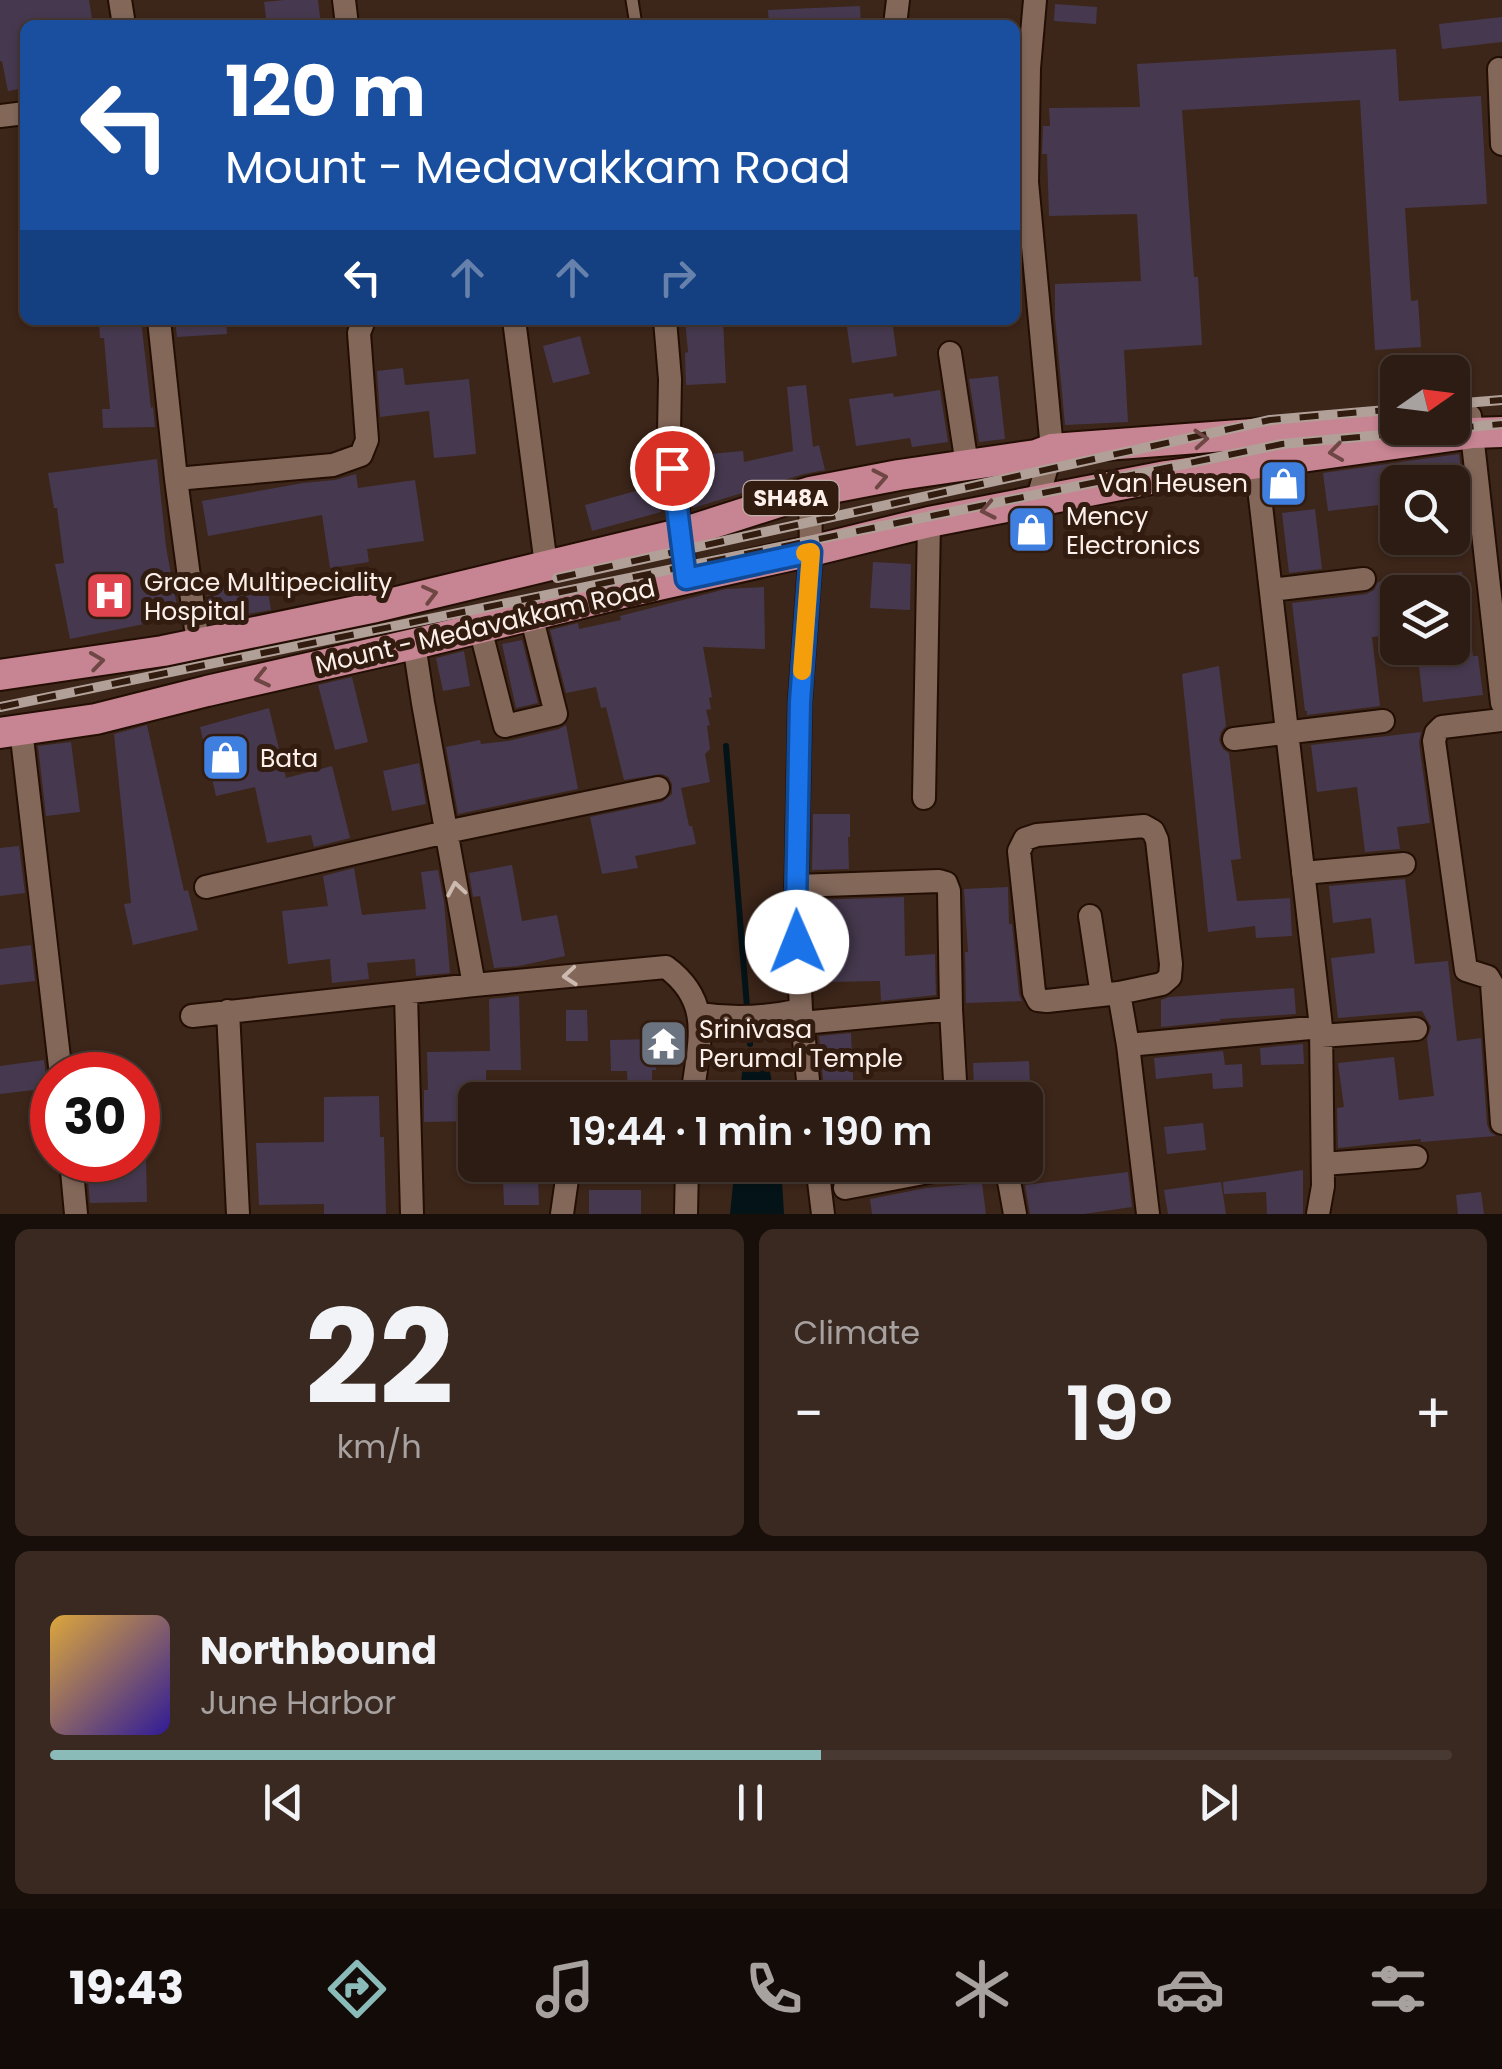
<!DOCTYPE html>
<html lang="en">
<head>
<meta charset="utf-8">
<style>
	:root { --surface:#2d1c13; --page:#392921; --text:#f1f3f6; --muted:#a7a1a0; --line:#483a33; --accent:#8bbbb9 }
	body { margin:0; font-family:Poppins,sans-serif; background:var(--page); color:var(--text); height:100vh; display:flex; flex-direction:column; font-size:38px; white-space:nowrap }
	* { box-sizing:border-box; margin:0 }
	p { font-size:32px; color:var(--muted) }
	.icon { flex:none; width:55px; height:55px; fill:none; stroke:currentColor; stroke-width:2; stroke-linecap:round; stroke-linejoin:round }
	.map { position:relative; height:1214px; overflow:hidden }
	.panel { display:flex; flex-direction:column; gap:15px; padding:15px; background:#190f0a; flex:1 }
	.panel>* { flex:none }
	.top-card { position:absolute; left:20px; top:20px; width:1000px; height:305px; border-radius:15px; box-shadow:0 2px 8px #0004,0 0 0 2px var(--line); background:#1a4fa0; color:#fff; overflow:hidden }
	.needle { width:65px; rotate:76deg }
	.buttons { position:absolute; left:1380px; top:355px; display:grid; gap:20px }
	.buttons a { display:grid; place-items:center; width:90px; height:90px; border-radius:15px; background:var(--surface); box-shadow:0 2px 8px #0004,0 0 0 2px var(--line); font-size:50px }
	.speed { position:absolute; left:30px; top:1052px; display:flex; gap:20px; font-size:50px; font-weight:700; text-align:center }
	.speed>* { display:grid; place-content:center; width:130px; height:130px; border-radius:50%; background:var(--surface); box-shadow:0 2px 8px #0004,0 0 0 2px var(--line); line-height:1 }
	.speed .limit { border:15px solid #d22; background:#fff; color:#111 }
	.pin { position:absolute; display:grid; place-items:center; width:85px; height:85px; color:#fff; margin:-42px; border:5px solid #fff; border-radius:50%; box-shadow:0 2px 10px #0007 }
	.me { position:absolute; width:110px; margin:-55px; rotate:359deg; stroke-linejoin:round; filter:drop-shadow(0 0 8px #0008) }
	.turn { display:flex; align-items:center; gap:35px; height:210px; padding:0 40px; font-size:45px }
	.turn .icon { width:130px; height:130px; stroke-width:2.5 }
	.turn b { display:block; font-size:70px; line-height:85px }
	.lanes { display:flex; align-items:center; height:95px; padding:0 40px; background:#0003; justify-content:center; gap:50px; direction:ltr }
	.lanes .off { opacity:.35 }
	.big { font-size:75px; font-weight:600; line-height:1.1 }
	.panel .card { flex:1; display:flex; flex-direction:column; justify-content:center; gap:15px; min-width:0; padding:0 35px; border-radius:15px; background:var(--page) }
	.panel .dial { align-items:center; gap:0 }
	.dial b { font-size:130px; line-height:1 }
	.song { display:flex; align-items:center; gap:30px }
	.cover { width:120px; height:120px; border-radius:15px; background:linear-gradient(135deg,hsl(40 70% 55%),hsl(250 70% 35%)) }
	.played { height:10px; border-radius:5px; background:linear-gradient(90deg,var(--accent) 55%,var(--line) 55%) }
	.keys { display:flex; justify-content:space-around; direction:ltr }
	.heat { display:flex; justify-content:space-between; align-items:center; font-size:55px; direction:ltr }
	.panel .tiles { flex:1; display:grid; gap:15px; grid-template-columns:1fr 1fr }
	.card:last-child { grid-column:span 2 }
	.trip { position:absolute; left:458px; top:1082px; width:585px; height:100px; border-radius:15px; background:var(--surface); box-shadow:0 2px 8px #0004,0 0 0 2px var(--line); font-weight:600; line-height:100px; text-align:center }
	.dock { display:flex; height:160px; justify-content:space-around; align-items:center; background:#120b08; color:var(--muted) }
	.dock .icon { width:70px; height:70px }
	.dock .selected { color:var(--accent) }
	.dock b { font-size:45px; color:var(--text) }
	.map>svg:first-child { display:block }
	.water { fill:#041317 }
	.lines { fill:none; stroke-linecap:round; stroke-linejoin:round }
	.stream { stroke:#041317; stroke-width:6 }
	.building { fill:#46394f }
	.lane-casing { stroke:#230e04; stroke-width:15 }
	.street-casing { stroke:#230e04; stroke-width:26 }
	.primary-casing { stroke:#230e04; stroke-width:34 }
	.lane { stroke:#83685a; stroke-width:11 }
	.street { stroke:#83685a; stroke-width:22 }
	.primary { stroke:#c78492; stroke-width:30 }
	.rail-casing { stroke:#b1a098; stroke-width:10 }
	.rail { stroke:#321c10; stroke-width:6; stroke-dasharray:19; stroke-linecap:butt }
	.oneway { stroke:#6e4644 }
	.oneway2 { stroke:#ccbab0 }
	.route-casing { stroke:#114b97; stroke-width:25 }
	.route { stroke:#1a73e8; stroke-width:18 }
	.slow { stroke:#f59e0b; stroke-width:18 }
	.labels { text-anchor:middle; stroke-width:10; stroke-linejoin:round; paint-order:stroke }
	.shield { fill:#321c10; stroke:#c0b0a9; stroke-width:2.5 }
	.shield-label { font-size:22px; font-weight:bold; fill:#fdf0ea }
	.poi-label { font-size:25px; fill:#fdf0ea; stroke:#321c10; text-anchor:start }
	.street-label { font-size:25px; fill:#fdf0ea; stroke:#321c10 }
</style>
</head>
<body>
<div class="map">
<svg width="1502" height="1214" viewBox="0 0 1502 1214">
	<rect width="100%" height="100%" fill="#3c2519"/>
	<path class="water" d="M 752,1065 L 769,1066 L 775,1100 L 740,1100 L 742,1072 Z
		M 735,1165 L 781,1165 L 784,1214 L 730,1214 Z"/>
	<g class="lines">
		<path class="stream" d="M 726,746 L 750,1044"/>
	</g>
	<path class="building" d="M 0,0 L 89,0 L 93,25 L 25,25 L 25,88 L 8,91 L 2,61 L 0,61 Z
		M 284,0 L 318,0 L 321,25 L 267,25 L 264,2 Z
		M 1055,4 L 1097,7 L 1096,24 L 1054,21 Z
		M 860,6 L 861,25 L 769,25 L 768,10 Z
		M 1502,17 L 1502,42 L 1442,49 L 1439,24 Z
		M 1396,49 L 1399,101 L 1481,96 L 1487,204 L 1405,208 L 1411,301 L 1418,300 L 1421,347 L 1375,350 L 1360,100 L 1182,110 L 1194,277 L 1198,277 L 1202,345 L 1124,350 L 1128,422 L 1065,425 L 1055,318 L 1055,284 L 1141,281 L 1137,214 L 1049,216 L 1047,154 L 1042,154 L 1043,126 L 1050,126 L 1049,108 L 1140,107 L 1137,64 Z
		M 99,320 L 141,320 L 151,408 L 153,407 L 155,427 L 103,428 L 102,409 L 110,409 L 104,338 L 100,338 Z
		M 175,320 L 226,320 L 227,334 L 177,337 Z
		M 685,320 L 723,320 L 726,383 L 686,385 L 685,353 L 688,352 Z
		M 846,320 L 892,320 L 897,356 L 852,363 Z
		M 580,336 L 590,374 L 553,383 L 543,346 Z
		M 403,368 L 405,385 L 469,379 L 476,454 L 434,458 L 429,411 L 380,417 L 377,371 Z
		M 998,376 L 1005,439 L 979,442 L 969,379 Z
		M 806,385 L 813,447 L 819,445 L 825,470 L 804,474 L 693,508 L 687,456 L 743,451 L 744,462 L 793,451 L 787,387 Z
		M 940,390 L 948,442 L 912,447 L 910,438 L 856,446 L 849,399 L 893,393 L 894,397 Z
		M 1459,454 L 1464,495 L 1452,496 L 1452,482 L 1394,482 L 1396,503 L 1328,511 L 1323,473 Z
		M 157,459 L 166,547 L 179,617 L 70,639 L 55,564 L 64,563 L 57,508 L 54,508 L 48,473 Z
		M 356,474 L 358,488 L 415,480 L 424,541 L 367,549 L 369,562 L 330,568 L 322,515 L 208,536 L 202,501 L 303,483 L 335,480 Z
		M 654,486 L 661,512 L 592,531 L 585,505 Z
		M 1315,509 L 1322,569 L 1289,573 L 1282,513 Z
		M 873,562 L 911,564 L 910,610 L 870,608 Z
		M 1462,572 L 1473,656 L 1478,656 L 1483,695 L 1423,702 L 1417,648 L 1452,648 L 1452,592 L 1398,592 L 1398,634 L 1372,637 L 1380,706 L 1307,715 L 1307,711 L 1305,711 L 1292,603 L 1366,594 L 1374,590 L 1378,582 Z
		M 266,579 L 271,610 L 211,620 L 206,588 Z
		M 764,587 L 765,649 L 703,647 L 712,697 L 709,698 L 711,709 L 706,710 L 710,725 L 707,726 L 710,749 L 705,754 L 710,782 L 681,788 L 689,826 L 692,826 L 696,844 L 635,856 L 638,868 L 602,874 L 590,817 L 662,802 L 672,794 L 672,784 L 668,777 L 662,774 L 624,780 L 606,707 L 601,708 L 596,687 L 566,693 L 550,630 L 578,623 L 579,629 L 621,620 L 620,616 L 726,589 Z
		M 522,640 L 538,703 L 516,708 L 502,644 Z
		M 464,651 L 470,686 L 443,691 L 436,658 Z
		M 1219,666 L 1226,726 L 1221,732 L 1219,740 L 1223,749 L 1229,753 L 1241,859 L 1231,860 L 1237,901 L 1290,898 L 1292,936 L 1256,938 L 1255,926 L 1208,932 L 1182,674 Z
		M 352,677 L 368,742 L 335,750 L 318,685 Z
		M 269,708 L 286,778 L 332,766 L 350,838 L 314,847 L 311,835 L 267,843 L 255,787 L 216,796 L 200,727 Z
		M 147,725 L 184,891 L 188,890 L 198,930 L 133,945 L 124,904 L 131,903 L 114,734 Z
		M 566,725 L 578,789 L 458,814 L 446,747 L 480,740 L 481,744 L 508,741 L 559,729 Z
		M 1421,732 L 1419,743 L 1430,823 L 1397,827 L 1400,849 L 1365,852 L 1357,787 L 1317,792 L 1311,745 Z
		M 71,742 L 80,812 L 46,816 L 38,746 Z
		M 419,763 L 426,804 L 392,811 L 383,771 Z
		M 813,814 L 850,814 L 850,837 L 848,837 L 849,869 L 812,870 Z
		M 19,846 L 25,893 L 0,896 L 0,848 Z
		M 512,865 L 522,921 L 557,915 L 565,956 L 519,966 L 494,968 L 480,896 L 473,897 L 469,873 Z
		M 354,868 L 362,915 L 426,909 L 421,872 L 438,870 L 444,902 L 450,973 L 416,976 L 415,959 L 367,963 L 369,979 L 332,983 L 330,959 L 288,964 L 282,911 L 328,906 L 323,876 Z
		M 1405,879 L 1415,964 L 1448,961 L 1457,1041 L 1481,1038 L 1487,1124 L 1490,1132 L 1496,1136 L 1421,1142 L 1421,1139 L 1338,1148 L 1337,1108 L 1344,1107 L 1338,1063 L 1394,1057 L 1399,1100 L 1434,1096 L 1427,1039 L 1431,1027 L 1422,1011 L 1338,1018 L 1331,958 L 1375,953 L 1371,918 L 1333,923 L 1329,886 Z
		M 1008,887 L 1009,924 L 1012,924 L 1019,994 L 1022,1001 L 966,1003 L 965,952 L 968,952 L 964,889 Z
		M 904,897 L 905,956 L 935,954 L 936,995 L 881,1001 L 880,981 L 824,982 L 824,932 L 815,932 L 814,900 Z
		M 31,945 L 35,981 L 0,985 L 0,949 Z
		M 1294,988 L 1296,1014 L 1220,1019 L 1220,1021 L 1161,1027 L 1161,1000 L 1169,997 Z
		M 519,996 L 521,1070 L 486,1070 L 486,1100 L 475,1100 L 475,1121 L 424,1122 L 424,1090 L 428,1090 L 427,1052 L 490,1051 L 489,999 Z
		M 566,1010 L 587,1010 L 588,1041 L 566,1041 Z
		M 851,1033 L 854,1100 L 825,1100 L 819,1036 Z
		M 655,1039 L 656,1070 L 652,1070 L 652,1100 L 628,1100 L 627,1071 L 611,1071 L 610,1040 Z
		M 1303,1044 L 1304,1064 L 1261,1065 L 1260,1048 Z
		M 1223,1051 L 1225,1065 L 1242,1064 L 1243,1087 L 1213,1089 L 1212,1073 L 1156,1079 L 1154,1058 Z
		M 44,1060 L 46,1077 L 51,1088 L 0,1094 L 0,1066 Z
		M 1029,1061 L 1030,1085 L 974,1086 L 973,1063 Z
		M 379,1096 L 380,1137 L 384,1137 L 386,1214 L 324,1214 L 324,1204 L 259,1205 L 256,1143 L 324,1142 L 324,1097 Z
		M 1203,1123 L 1206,1150 L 1167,1154 L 1164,1127 Z
		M 86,1160 L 146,1160 L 147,1202 L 90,1203 Z
		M 1303,1170 L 1303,1214 L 1267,1214 L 1266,1192 L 1224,1194 L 1223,1182 Z
		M 1128,1172 L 1132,1207 L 1084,1214 L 1030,1214 L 1025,1185 Z
		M 538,1178 L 539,1205 L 504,1205 L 503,1179 Z
		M 1221,1182 L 1226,1214 L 1168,1214 L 1164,1190 Z
		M 982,1183 L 986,1214 L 872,1214 L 870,1199 L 926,1188 Z
		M 589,1190 L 641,1190 L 641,1214 L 589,1214 Z
		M 1481,1192 L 1484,1214 L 1458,1214 L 1456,1195 Z"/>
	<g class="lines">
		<defs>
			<path id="lane" d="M 632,0 L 636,25"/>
			<path id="street" d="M 120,0 L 124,25
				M 344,0 L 347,25
				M 1035,0 L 1029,68 L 1027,182 L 1052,449 L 1037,501
				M 895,25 L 898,0
				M 1499,69 L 1502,144
				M 0,116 L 25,113
				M 159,320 L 176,479 L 198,644
				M 514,320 L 546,565
				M 665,320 L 670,379 L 669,434 L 686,579
				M 950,353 L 967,465
				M 1470,416 L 1502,703
				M 1256,462 L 1321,1027 L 1323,1186 L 1318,1214
				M 176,479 L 333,465 L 361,455 L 367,440 L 359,333 L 364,320
				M 1271,590 L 1364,579
				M 480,628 L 505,726 L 556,714 L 531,615
				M 414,644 L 423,703 L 474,985
				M 1502,720 L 1442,727 L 1436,733 L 1434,741 L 1466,970 L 1488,977 L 1492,984 L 1502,1123
				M 21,729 L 61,1075
				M 1234,739 L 1383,721
				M 924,798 L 929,522
				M 1303,873 L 1404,864
				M 796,886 L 939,881 L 946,883 L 949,891 L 951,1009
				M 206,887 L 446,832 L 658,788
				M 1090,916 L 1102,995
				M 1119,993 L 1162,984 L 1170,977 L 1171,964 L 1157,840 L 1153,831 L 1144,826 L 1037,835 L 1025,839 L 1019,851 L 1034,992 L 1038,1000 L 1047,1001 L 1119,993 L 1128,1045 L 1148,1214
				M 406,994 L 412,1214
				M 228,1011 L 238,1214
				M 701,1014 C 733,1019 769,1017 801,1010
				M 192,1016 L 474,985 L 666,967 C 716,1004 697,1046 692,1100
				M 802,1023 L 951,1009 L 955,1081
				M 1321,1036 L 1416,1029
				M 1128,1045 L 1321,1027
				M 810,1100 L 801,1010 L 796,908 L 800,701 L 811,551 L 810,492
				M 71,1160 L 76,1214
				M 1323,1164 L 1416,1157
				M 817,1165 L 823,1214
				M 1000,1165 L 1009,1181 L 1015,1214
				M 845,1188 L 965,1165
				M 562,1214 L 569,1165
				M 686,1214 L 687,1165"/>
			<path id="primary" d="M 0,675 L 163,651 L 376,607 L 679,534 L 810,492 L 899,475 L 1036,455 L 1052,449 L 1398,423
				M 0,733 L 96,719 L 207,691 L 414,644 L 623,593 L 811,551 L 929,522 L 1166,476 L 1473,433 L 1502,432"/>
		</defs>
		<use href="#lane" class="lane-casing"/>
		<use href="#street" class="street-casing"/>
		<use href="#primary" class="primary-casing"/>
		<use href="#lane" class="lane"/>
		<use href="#street" class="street"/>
		<use href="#primary" class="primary"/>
		<defs>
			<path id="rail" d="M 1452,404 L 1502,400
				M 557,578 L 1270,420 L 1398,409
				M 0,707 L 1282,444 L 1502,424"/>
		</defs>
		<use href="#rail" class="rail-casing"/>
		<use href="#rail" class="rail"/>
	</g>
	<defs><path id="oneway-chevron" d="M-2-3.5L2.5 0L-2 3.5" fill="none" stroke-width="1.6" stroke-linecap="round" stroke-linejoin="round" transform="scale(2.5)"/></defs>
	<g class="oneway">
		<use href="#oneway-chevron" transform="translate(1201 439) rotate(-4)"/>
		<use href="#oneway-chevron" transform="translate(1336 452) rotate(172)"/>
		<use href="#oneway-chevron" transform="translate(880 478) rotate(-11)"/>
		<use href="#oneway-chevron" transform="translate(988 510) rotate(169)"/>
		<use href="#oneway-chevron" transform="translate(430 594) rotate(-14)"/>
		<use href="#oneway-chevron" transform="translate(97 661) rotate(-8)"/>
		<use href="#oneway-chevron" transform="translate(262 678) rotate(167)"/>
	</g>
	<g class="oneway2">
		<use href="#oneway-chevron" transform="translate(456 889) rotate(-100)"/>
		<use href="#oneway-chevron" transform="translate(570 976) rotate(175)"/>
	</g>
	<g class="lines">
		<defs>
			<path id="route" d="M 672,468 L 686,579 L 811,552 L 800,702 L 796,908 L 797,942"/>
		</defs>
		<use href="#route" class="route-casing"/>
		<use href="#route" class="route"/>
		<path class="slow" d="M 802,671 L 811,552 L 805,553"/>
	</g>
	<defs>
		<symbol id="shop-square" viewBox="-11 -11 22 22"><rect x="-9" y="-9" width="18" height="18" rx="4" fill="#3f7fe0" stroke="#321c10"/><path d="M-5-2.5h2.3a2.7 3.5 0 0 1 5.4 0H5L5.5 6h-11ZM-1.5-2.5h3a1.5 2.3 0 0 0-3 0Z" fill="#fff"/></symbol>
		<symbol id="hospital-square" viewBox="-11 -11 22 22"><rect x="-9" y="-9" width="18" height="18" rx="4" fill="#e0444e" stroke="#321c10"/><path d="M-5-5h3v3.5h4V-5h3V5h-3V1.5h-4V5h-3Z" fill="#fff"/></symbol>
		<symbol id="temple-square" viewBox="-11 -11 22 22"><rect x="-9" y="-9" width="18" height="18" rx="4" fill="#6b7280" stroke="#321c10"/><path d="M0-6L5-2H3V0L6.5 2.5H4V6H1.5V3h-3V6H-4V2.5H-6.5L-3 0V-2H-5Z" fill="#fff"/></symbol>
	</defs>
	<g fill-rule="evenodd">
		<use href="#shop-square" x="1256" y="456" width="55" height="55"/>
		<use href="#shop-square" x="1004" y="502" width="55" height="55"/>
		<use href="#hospital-square" x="82" y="568" width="55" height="55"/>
		<use href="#shop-square" x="198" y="730" width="55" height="55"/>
		<use href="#temple-square" x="636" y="1016" width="55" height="55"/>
	</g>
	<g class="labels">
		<rect class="shield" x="743.5" y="481" width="95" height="34" rx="8"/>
		<g class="shield-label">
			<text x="791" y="506">SH48A</text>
		</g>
		<g class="poi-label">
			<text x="1248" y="492" text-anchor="end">Van Heusen</text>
			<text x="1066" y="525">Mency<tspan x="1066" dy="29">Electronics</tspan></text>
			<text x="144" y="591">Grace Multipeciality<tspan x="144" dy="29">Hospital</tspan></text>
			<text x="260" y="767">Bata</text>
			<text x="699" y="1038">Srinivasa<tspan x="699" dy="29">Perumal Temple</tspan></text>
		</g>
		<g class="street-label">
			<text transform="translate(485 626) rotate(-13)" y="9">Mount - Medavakkam Road</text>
		</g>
	</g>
</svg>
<div class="buttons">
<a><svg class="needle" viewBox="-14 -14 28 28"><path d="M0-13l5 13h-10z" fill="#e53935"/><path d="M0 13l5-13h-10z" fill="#a7a1a0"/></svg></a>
<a><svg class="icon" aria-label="search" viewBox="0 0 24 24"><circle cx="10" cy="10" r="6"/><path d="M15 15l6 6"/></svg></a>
<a><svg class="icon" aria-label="layers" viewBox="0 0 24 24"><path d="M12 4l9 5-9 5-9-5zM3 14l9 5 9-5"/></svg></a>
</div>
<div class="speed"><div class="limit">30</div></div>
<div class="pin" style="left:672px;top:468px;background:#d93025"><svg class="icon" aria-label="arrive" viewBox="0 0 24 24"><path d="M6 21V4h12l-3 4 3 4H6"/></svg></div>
<svg class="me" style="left:797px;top:942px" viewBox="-20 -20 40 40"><circle r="19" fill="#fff"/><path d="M0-13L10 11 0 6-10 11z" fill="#1a73e8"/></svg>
<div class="trip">19:44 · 1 min · 190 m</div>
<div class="top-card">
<div class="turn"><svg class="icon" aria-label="left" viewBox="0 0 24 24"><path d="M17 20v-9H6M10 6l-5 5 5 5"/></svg><div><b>120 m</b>Mount - Medavakkam Road</div></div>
<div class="lanes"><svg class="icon" aria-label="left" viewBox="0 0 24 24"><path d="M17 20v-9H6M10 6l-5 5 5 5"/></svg><svg class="icon off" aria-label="ahead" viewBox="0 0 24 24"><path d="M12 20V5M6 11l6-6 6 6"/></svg><svg class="icon off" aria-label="ahead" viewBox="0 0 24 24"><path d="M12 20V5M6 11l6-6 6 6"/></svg><svg class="icon off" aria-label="right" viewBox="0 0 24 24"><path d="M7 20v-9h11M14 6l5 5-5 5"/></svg></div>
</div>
</div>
<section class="panel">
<div class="tiles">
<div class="card dial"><b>22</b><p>km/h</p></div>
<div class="card"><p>Climate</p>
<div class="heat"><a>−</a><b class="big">19°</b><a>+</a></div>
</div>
<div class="card">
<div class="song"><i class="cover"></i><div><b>Northbound</b><p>June Harbor</p></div></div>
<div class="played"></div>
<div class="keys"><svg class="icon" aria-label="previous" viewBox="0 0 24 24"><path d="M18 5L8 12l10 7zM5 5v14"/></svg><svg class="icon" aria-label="pause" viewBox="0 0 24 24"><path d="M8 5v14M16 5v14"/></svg><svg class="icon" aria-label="next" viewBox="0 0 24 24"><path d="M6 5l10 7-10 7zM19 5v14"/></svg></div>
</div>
</div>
</section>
<nav class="dock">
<b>19:43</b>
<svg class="icon selected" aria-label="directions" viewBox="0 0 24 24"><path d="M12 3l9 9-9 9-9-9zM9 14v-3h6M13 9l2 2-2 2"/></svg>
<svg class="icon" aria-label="music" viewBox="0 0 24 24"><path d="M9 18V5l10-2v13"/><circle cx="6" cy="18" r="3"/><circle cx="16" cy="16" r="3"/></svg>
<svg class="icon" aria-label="phone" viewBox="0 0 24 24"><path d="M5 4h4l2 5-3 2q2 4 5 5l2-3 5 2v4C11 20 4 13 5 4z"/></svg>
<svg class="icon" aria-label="climate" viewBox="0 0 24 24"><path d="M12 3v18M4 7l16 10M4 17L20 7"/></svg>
<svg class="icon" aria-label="car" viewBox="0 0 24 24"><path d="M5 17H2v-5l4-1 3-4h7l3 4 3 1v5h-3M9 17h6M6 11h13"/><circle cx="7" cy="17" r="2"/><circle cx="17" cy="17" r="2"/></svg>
<svg class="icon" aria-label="filters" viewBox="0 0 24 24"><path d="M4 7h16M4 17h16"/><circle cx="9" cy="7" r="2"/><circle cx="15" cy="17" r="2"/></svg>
</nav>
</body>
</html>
